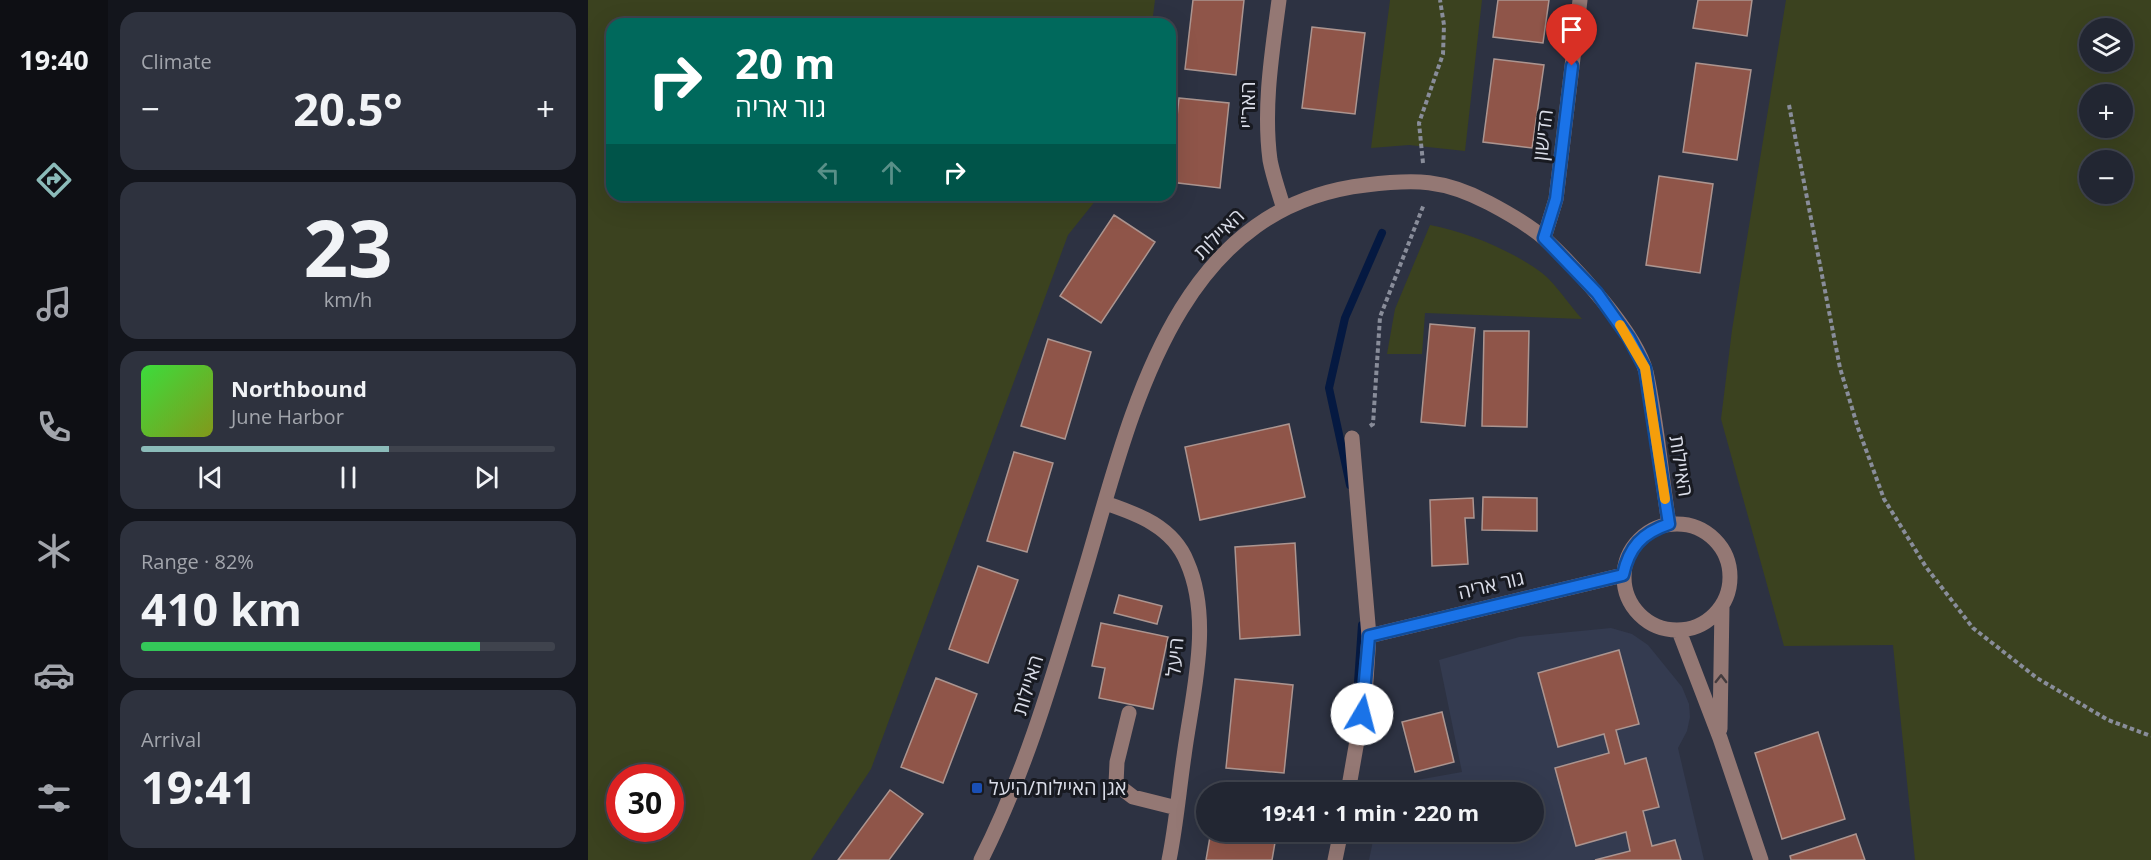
<!DOCTYPE html>
<html lang="en">
<head>
<meta charset="utf-8">
<style>
	:root { --surface:#222632; --page:#2e323e; --text:#f1f3f6; --muted:#a2a5ac; --line:#3f434d; --accent:#8bbbb9 }
	body { margin:0; font-family:"Open Sans",Heebo,sans-serif; background:var(--page); color:var(--text); height:100vh; display:flex; flex-direction:column; font-size:22px; white-space:nowrap }
	* { box-sizing:border-box; margin:0 }
	p { font-size:20px; color:var(--muted) }
	.icon { flex:none; width:33px; height:33px; fill:none; stroke:currentColor; stroke-width:2; stroke-linecap:round; stroke-linejoin:round }
	.map { position:relative; flex:1; overflow:hidden }
	.drawer { display:flex; flex-direction:column; gap:12px; padding:12px; background:#13151c; width:480px }
	.drawer>* { flex:none }
	.hud { position:absolute; left:18px; top:18px; width:570px; height:183px; border-radius:18px; box-shadow:0 6px 24px #0002,0 0 0 2px var(--line); background:#00695c; color:#fff; overflow:hidden }
	.controls { position:absolute; left:1491px; top:18px; display:grid; gap:12px }
	.controls a { display:grid; place-items:center; width:54px; height:54px; border-radius:50%; background:var(--surface); box-shadow:0 6px 24px #0002,0 0 0 2px var(--line); font-size:30px }
	.speed { position:absolute; left:18px; top:764px; display:flex; gap:12px; font-size:30px; font-weight:700; text-align:center }
	.speed>* { display:grid; place-content:center; width:78px; height:78px; border-radius:50%; background:var(--surface); box-shadow:0 6px 24px #0002,0 0 0 2px var(--line); line-height:1 }
	.speed .limit { border:9px solid #d22; background:#fff; color:#111 }
	.pin { position:absolute; display:grid; place-items:center; width:51px; height:51px; color:#fff; margin:-62px -26px; border-radius:50% 50% 50% 0; rotate:-45deg; box-shadow:0 0 6px #0007 }
	.pin .icon { rotate:45deg }
	.me { position:absolute; width:66px; margin:-33px; rotate:8deg; stroke-linejoin:round; filter:drop-shadow(0 0 4px #0008) }
	.turn { display:flex; align-items:center; gap:21px; height:126px; padding:0 30px; font-size:27px }
	.turn .icon { width:78px; height:78px; stroke-width:2.5 }
	.turn b { display:block; font-size:42px; line-height:51px }
	.lanes { display:flex; align-items:center; height:57px; padding:0 30px; background:#0003; justify-content:center; gap:30px; direction:ltr }
	.lanes .off { opacity:.35 }
	.big { font-size:45px; font-weight:700; line-height:1.1 }
	.drawer .card { flex:1; display:flex; flex-direction:column; justify-content:center; gap:9px; min-width:0; padding:0 21px; border-radius:18px; background:var(--page) }
	.drawer .dial { align-items:center; gap:0 }
	.dial b { font-size:78px; line-height:1 }
	.song { display:flex; align-items:center; gap:18px }
	.cover { width:72px; height:72px; border-radius:9px; background:linear-gradient(135deg,hsl(120 70% 55%),hsl(70 70% 35%)) }
	.played { height:6px; border-radius:3px; background:linear-gradient(90deg,var(--accent) 60%,var(--line) 60%) }
	.keys { display:flex; justify-content:space-around; direction:ltr }
	.heat { display:flex; justify-content:space-between; align-items:center; font-size:33px; direction:ltr }
	.charge { height:9px; border-radius:4px; background:linear-gradient(90deg,#34c759 82%,var(--line) 0) }
	.trip { position:absolute; left:608px; top:782px; width:348px; height:60px; border-radius:30px; background:var(--surface); box-shadow:0 6px 24px #0002,0 0 0 2px var(--line); font-weight:700; line-height:60px; text-align:center }
	main { display:flex; flex:1; min-height:0 }
	.menu { display:flex; flex-direction:column; width:108px; justify-content:space-around; align-items:center; background:#0e0f14; color:var(--muted) }
	.menu .icon { width:42px; height:42px }
	.menu .on { color:var(--accent) }
	.menu b { font-size:27px; color:var(--text) }
	.map>svg:first-child { display:block }
	.built { fill:#343b50 }
	.green { fill:#3b421f; fill-rule:evenodd }
	.lines { fill:none; stroke-linecap:round; stroke-linejoin:round }
	.stream { stroke:#051941; stroke-width:8 }
	.building { fill:#8f5549; stroke:#ac9590; stroke-width:1.5 }
	.path { stroke:#898d9a; stroke-width:4; stroke-dasharray:4.5 3; stroke-linecap:butt }
	.minor { stroke:#947874; stroke-width:15 }
	.oneway { stroke:#433b3e }
	.route-casing { stroke:#114b97; stroke-width:15 }
	.route { stroke:#1a73e8; stroke-width:10 }
	.slow { stroke:#f59e0b; stroke-width:10 }
	.transit-dot { fill:#1a4fb4; stroke:#181a21; stroke-width:2 }
	.labels { text-anchor:middle; stroke-width:6; stroke-linejoin:round; paint-order:stroke }
	.street-label { font-size:20px; fill:#dadde8; stroke:#181a21 }
	.poi-label { font-size:20px; fill:#dadde8; stroke:#181a21; text-anchor:start }
</style>
</head>
<body>
<main>
<nav class="menu">
<b>19:40</b>
<svg class="icon on" aria-label="directions" viewBox="0 0 24 24"><path d="M12 3l9 9-9 9-9-9zM9 14v-3h6M13 9l2 2-2 2"/></svg>
<svg class="icon" aria-label="music" viewBox="0 0 24 24"><path d="M9 18V5l10-2v13"/><circle cx="6" cy="18" r="3"/><circle cx="16" cy="16" r="3"/></svg>
<svg class="icon" aria-label="phone" viewBox="0 0 24 24"><path d="M5 4h4l2 5-3 2q2 4 5 5l2-3 5 2v4C11 20 4 13 5 4z"/></svg>
<svg class="icon" aria-label="climate" viewBox="0 0 24 24"><path d="M12 3v18M4 7l16 10M4 17L20 7"/></svg>
<svg class="icon" aria-label="car" viewBox="0 0 24 24"><path d="M5 17H2v-5l4-1 3-4h7l3 4 3 1v5h-3M9 17h6M6 11h13"/><circle cx="7" cy="17" r="2"/><circle cx="17" cy="17" r="2"/></svg>
<svg class="icon" aria-label="filters" viewBox="0 0 24 24"><path d="M4 7h16M4 17h16"/><circle cx="9" cy="7" r="2"/><circle cx="15" cy="17" r="2"/></svg>
</nav>
<section class="drawer">
<div class="card"><p>Climate</p>
<div class="heat"><a>−</a><b class="big">20.5°</b><a>+</a></div>
</div>
<div class="card dial"><b>23</b><p>km/h</p></div>
<div class="card">
<div class="song"><i class="cover"></i><div><b>Northbound</b><p>June Harbor</p></div></div>
<div class="played"></div>
<div class="keys"><svg class="icon" aria-label="previous" viewBox="0 0 24 24"><path d="M18 5L8 12l10 7zM5 5v14"/></svg><svg class="icon" aria-label="pause" viewBox="0 0 24 24"><path d="M8 5v14M16 5v14"/></svg><svg class="icon" aria-label="next" viewBox="0 0 24 24"><path d="M6 5l10 7-10 7zM19 5v14"/></svg></div>
</div>
<div class="card"><p>Range · 82%</p><b class="big">410 km</b><div class="charge"></div></div>
<div class="card"><p>Arrival</p><b class="big">19:41</b></div>
</section>
<div class="map">
<svg width="1563" height="860" viewBox="0 0 1563 860">
	<rect width="100%" height="100%" fill="#2d3242"/>
	<path class="built" d="M 1023,628 L 1044,634 L 1060,645 L 1094,687 L 1101,704 L 1102,717 L 1099,731 L 1090,748 L 1116,860 L 781,860 L 787,831 L 945,831 L 945,792 L 794,792 L 795,786 L 874,772 L 851,660 L 931,637 Z"/>
	<path class="green" d="M 0,0 L 567,0 L 564,24 L 24,24 L 24,195 L 512,195 L 480,235 L 283,769 L 223,860 L 0,860 ZM 32,777 L 82,777 L 82,828 L 32,828 Z
		M 802,0 L 894,0 L 877,151 L 821,145 L 783,148 Z
		M 1198,0 L 1563,0 L 1563,860 L 1327,860 L 1305,645 L 1196,646 L 1133,419 L 1144,330 ZM 1534,28 L 1534,62 L 1502,62 L 1502,28 ZM 1534,94 L 1534,128 L 1502,128 L 1502,94 ZM 1534,160 L 1534,194 L 1502,194 L 1502,160 Z
		M 842,225 C 879,232 923,250 954,273 C 969,285 981,305 994,319 L 837,313 L 834,354 L 799,354 L 807,309 Z"/>
	<g class="lines">
		<path class="stream" d="M 762,485 L 741,388 L 757,318 L 794,233
			M 768,711 L 774,625"/>
	</g>
	<path class="building" d="M 605,0 L 656,0 L 648,75 L 597,69 Z
		M 910,0 L 961,0 L 955,43 L 905,37 Z
		M 1110,0 L 1164,0 L 1159,36 L 1105,28 Z
		M 724,27 L 777,33 L 767,114 L 714,108 Z
		M 906,59 L 956,65 L 944,148 L 895,142 Z
		M 1108,63 L 1163,70 L 1149,160 L 1095,152 Z
		M 591,98 L 641,103 L 632,188 L 582,182 Z
		M 1071,176 L 1125,184 L 1112,273 L 1058,265 Z
		M 526,215 L 567,242 L 513,323 L 472,296 Z
		M 842,324 L 887,328 L 877,426 L 833,422 Z
		M 896,331 L 941,331 L 939,427 L 894,426 Z
		M 460,339 L 503,352 L 477,439 L 433,426 Z
		M 701,424 L 717,497 L 612,520 L 597,447 Z
		M 426,452 L 465,463 L 439,552 L 399,541 Z
		M 895,497 L 949,498 L 949,531 L 894,530 Z
		M 885,498 L 886,518 L 877,518 L 880,564 L 844,566 L 842,500 Z
		M 707,543 L 712,635 L 652,639 L 647,547 Z
		M 390,566 L 430,580 L 400,663 L 361,649 Z
		M 531,595 L 574,606 L 569,624 L 526,613 Z
		M 513,623 L 580,637 L 565,709 L 511,698 L 517,668 L 504,666 Z
		M 1031,650 L 1051,724 L 1028,730 L 1037,764 L 1058,758 L 1071,807 L 1055,811 L 1064,846 L 1087,840 L 1093,860 L 1007,860 L 1042,851 L 1038,832 L 988,846 L 967,768 L 1021,753 L 1016,734 L 970,747 L 950,673 Z
		M 348,678 L 389,694 L 355,783 L 313,767 Z
		M 647,679 L 705,685 L 696,773 L 638,768 Z
		M 854,712 L 866,762 L 827,772 L 814,722 Z
		M 1230,732 L 1257,819 L 1194,839 L 1167,753 Z
		M 302,790 L 335,814 L 301,860 L 250,860 Z
		M 623,831 L 689,831 L 684,860 L 618,860 Z
		M 1268,834 L 1277,860 L 1203,860 L 1202,856 Z"/>
	<g class="lines">
		<path class="path" d="M 1201,105 L 1252,368 L 1270,428 L 1296,499 L 1338,567 L 1385,628 L 1449,678 L 1520,720 L 1563,736
			M 835,163 L 831,123 L 855,54 L 856,25 L 852,0
			M 782,426 L 785,424 L 792,317 L 836,204"/>
		<path class="minor" d="M 691,0 C 684,53 675,107 682,160 C 685,176 691,193 696,209
			M 956,238 L 968,199 L 992,0
			M 517,503 C 550,514 585,527 599,562 C 625,621 604,695 596,756 C 591,790 588,826 581,860
			M1036 577a53 53 0 1 1 106 0a53 53 0 1 1-106 0Z
			M 1091,631 L 1132,738 L 1173,860
			M 781,636 L 1035,575
			M 541,713 L 529,762 L 528,784 L 545,797 L 589,808
			M 1132,729 L 1134,606
			M 760,792 L 777,695 L 781,636 L 764,438
			M 393,860 C 440,767 467,669 497,570 C 543,416 585,207 778,185 C 827,179 856,179 901,203 C 920,213 940,224 957,239 C 987,267 1048,332 1058,372 C 1069,421 1073,474 1081,524
			M 747,860 L 753,831"/>
	</g>
	<defs><path id="oneway-chevron" d="M-2-3.5L2.5 0L-2 3.5" fill="none" stroke-width="1.6" stroke-linecap="round" stroke-linejoin="round" transform="scale(1.5)"/></defs>
	<use class="oneway" href="#oneway-chevron" transform="translate(1133 679) rotate(-89)"/>
	<g class="lines">
		<defs>
			<path id="route" d="M 774,714 L 781,636 L 1035,575 C 1041,547 1054,533 1081,524 L 1057,368 L 1041,338 L 1009,293 L 956,238 L 968,199 L 984,66"/>
		</defs>
		<use href="#route" class="route-casing"/>
		<use href="#route" class="route"/>
		<path class="slow" d="M 1032,325 L 1057,368 L 1077,499"/>
	</g>
	<rect class="transit-dot" x="383" y="782" width="12" height="12" rx="3"/>
	<g class="labels">
		<g class="street-label">
			<text transform="translate(660 105) rotate(-90)" y="7">האר"י</text>
			<text transform="translate(955 135) rotate(-83)" y="7">הדישון</text>
			<text transform="translate(631 234) rotate(-45)" y="7">האיילות</text>
			<text transform="translate(1093 466) rotate(81)" y="7">האיילות</text>
			<text transform="translate(903 585) rotate(-13)" y="7">גור אריה</text>
			<text transform="translate(587 657) rotate(-85)" y="7">היעל</text>
			<text transform="translate(440 685) rotate(-73)" y="7">האיילות</text>
		</g>
		<g class="poi-label">
			<text x="401" y="795">אגן האיילות/היעל</text>
		</g>
	</g>
</svg>
<div class="controls">
<a><svg class="icon" aria-label="layers" viewBox="0 0 24 24"><path d="M12 4l9 5-9 5-9-5zM3 14l9 5 9-5"/></svg></a>
<a>+</a>
<a>−</a>
</div>
<div class="speed"><div class="limit">30</div></div>
<div class="pin" style="left:984px;top:66px;background:#d93025"><svg class="icon" aria-label="arrive" viewBox="0 0 24 24"><path d="M6 21V4h12l-3 4 3 4H6"/></svg></div>
<svg class="me" style="left:774px;top:714px" viewBox="-20 -20 40 40"><circle r="19" fill="#fff"/><path d="M0-13L10 11 0 6-10 11z" fill="#1a73e8"/></svg>
<div class="trip">19:41 · 1 min · 220 m</div>
<div class="hud">
<div class="turn"><svg class="icon" aria-label="right" viewBox="0 0 24 24"><path d="M7 20v-9h11M14 6l5 5-5 5"/></svg><div><b>20 m</b>גור אריה</div></div>
<div class="lanes"><svg class="icon off" aria-label="left" viewBox="0 0 24 24"><path d="M17 20v-9H6M10 6l-5 5 5 5"/></svg><svg class="icon off" aria-label="ahead" viewBox="0 0 24 24"><path d="M12 20V5M6 11l6-6 6 6"/></svg><svg class="icon" aria-label="right" viewBox="0 0 24 24"><path d="M7 20v-9h11M14 6l5 5-5 5"/></svg></div>
</div>
</div>
</main>
</body>
</html>
